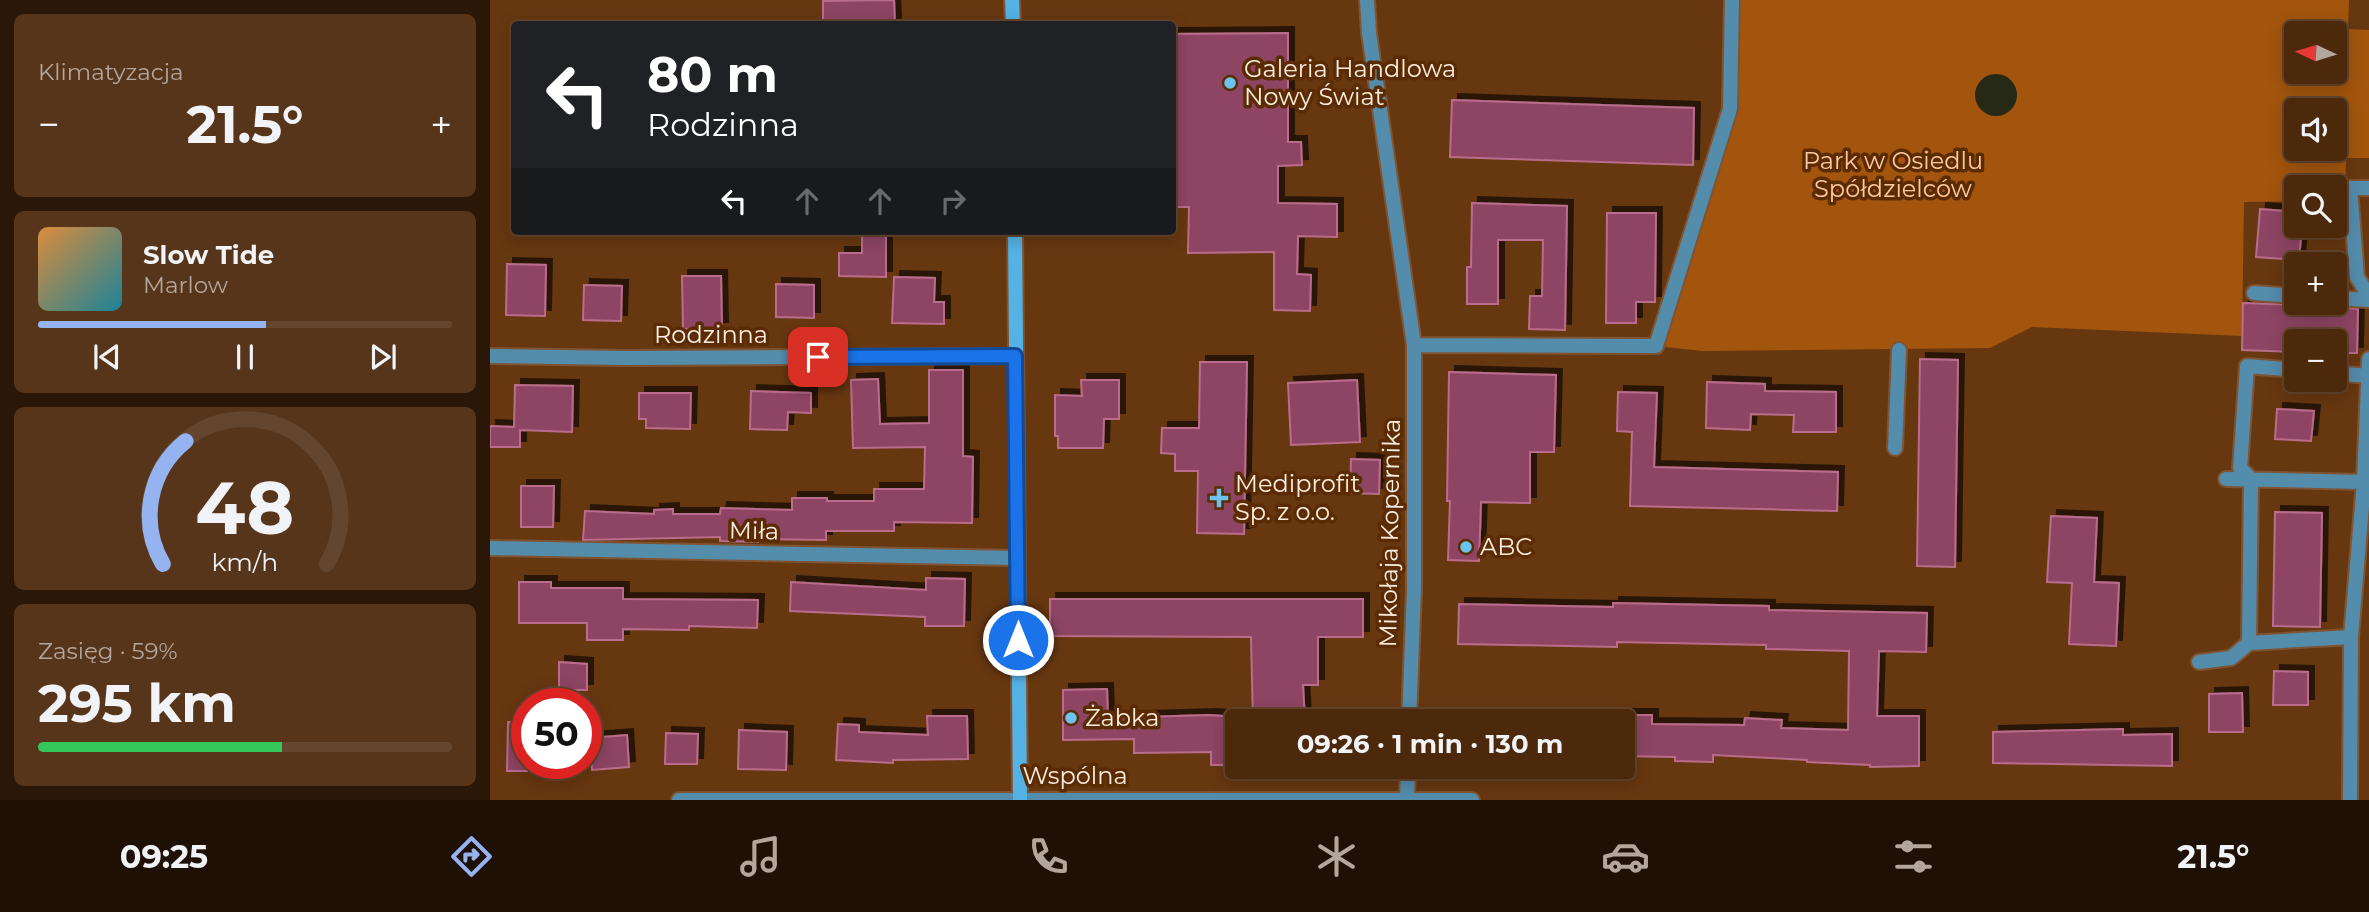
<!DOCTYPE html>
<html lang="pl">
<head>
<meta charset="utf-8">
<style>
	:root { --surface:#4d290c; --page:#57351a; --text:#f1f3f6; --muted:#b3a69d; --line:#64452d; --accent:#95b2f1 }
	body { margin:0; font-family:Montserrat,sans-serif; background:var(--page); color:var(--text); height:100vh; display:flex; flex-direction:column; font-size:26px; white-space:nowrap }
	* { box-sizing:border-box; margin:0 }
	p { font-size:23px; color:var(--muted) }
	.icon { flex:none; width:38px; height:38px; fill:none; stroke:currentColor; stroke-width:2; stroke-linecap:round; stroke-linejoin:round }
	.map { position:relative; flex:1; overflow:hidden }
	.panel { display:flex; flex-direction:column; gap:14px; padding:14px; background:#2a1707; width:490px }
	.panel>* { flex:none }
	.top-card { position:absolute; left:21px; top:21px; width:665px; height:214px; border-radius:7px; box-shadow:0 4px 18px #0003,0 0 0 2px var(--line); background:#202124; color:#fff; overflow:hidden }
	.needle { width:46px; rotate:274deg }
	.controls { position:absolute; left:1794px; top:21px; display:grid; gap:14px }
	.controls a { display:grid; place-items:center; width:63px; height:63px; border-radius:7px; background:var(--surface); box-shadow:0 4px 18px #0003,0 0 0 2px var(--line); font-size:35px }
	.speed { position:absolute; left:21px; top:688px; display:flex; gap:14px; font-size:35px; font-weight:700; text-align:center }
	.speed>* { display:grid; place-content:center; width:91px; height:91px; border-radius:50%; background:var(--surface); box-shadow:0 4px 18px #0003,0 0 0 2px var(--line); line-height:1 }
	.speed .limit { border:10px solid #d22; background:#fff; color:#111 }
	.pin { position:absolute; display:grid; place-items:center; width:60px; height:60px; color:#fff; margin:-30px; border-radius:14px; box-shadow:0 4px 10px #0006 }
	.me { position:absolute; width:77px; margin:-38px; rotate:0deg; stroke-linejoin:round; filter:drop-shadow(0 0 5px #0008) }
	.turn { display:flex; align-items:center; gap:24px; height:147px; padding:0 21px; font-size:32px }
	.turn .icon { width:91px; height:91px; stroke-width:2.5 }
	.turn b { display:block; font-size:49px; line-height:60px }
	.lanes { display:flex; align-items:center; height:66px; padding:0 21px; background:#0003; justify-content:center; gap:35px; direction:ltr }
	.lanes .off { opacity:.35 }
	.big { font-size:52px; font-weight:700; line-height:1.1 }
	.panel .card { flex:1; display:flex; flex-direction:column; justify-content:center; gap:10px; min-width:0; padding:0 24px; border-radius:10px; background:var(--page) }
	.panel .dial { align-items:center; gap:0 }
	.dial svg { height:182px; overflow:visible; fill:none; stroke:var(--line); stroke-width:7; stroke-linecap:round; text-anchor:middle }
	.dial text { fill:var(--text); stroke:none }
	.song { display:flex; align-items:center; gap:21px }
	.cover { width:84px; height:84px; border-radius:10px; background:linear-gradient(135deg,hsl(30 70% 55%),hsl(190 70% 35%)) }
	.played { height:7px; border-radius:4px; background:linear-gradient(90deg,var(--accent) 55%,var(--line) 55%) }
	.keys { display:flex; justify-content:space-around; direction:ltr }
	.heat { display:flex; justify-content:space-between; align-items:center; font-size:38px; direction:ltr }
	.charge { height:10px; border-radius:5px; background:linear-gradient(90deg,#34c759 59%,var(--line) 0) }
	.trip { position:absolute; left:735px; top:709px; width:410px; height:70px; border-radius:7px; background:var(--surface); box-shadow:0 4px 18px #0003,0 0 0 2px var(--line); font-weight:700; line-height:70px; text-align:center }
	.tab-bar { display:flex; height:112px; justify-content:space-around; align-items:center; background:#1f1005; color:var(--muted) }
	.tab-bar .icon { width:49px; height:49px }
	.tab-bar .on { color:var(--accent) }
	.tab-bar b { font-size:32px; color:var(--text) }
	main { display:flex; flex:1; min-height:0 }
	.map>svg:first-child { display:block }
	.green { fill:#a3550d; fill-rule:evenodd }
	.water { fill:#262915 }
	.building { fill:#8d4463; stroke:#ba6c8c; stroke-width:2; filter:url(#shadow) }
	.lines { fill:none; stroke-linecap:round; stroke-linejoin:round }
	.street-casing { stroke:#7f5432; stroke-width:18 }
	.secondary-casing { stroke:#7f5432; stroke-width:18 }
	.street { stroke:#548cac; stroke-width:14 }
	.secondary { stroke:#54b2e5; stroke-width:14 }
	.route-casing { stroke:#114b97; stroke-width:18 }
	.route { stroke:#1a73e8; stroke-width:12 }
	.poi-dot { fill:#6cc3f2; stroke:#5b2c03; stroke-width:2.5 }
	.labels { text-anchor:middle; stroke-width:7; stroke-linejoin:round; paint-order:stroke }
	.poi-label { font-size:24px; fill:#fbece2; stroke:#5b2c03; text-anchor:start }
	.park-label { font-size:24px; fill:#fec7a2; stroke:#5b2c03 }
	.street-label { font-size:24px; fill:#fbece2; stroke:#5b2c03 }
</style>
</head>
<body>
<main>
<section class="panel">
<div class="card"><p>Klimatyzacja</p>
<div class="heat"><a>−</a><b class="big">21.5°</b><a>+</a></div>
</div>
<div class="card">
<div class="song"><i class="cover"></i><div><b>Slow Tide</b><p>Marlow</p></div></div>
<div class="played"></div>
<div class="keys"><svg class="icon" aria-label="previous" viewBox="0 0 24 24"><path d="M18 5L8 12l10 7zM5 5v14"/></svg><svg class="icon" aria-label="pause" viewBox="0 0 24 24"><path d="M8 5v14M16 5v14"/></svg><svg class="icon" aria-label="next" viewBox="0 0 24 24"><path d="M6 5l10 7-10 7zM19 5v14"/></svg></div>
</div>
<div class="card dial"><svg viewBox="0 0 100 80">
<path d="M14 69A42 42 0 1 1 86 69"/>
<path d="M14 69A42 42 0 0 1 24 15" stroke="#95b2f1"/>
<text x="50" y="56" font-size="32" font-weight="700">48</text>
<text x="50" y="72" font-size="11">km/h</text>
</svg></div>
<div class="card"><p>Zasięg · 59%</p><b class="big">295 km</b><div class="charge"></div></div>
</section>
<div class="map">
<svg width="1879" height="800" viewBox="0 0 1879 800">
	<defs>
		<filter id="shadow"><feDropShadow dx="6" dy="-6" stdDeviation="0" flood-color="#0009"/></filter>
	</defs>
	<rect width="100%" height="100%" fill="#673710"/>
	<path class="green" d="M 1242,0 L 1859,0 L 1858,29 L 1879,30 L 1879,158 L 1856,158 L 1855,200 L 1845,200 L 1844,187 L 1806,187 L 1806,201 L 1754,202 L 1752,336 L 1542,327 L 1500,348 L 1213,351 L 1166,346 L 1240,110 ZM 1806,33 L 1844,33 L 1844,72 L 1806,72 ZM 1806,110 L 1844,110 L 1844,149 L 1806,149 Z"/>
	<path class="water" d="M1485 95a21 21 0 1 1 42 0a21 21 0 1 1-42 0Z"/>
	<path class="building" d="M 404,0 L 405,24 L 333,24 L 333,1 Z
		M 798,33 L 798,142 L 811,142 L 812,165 L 788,166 L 788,203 L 847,204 L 847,237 L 808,236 L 807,274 L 821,275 L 820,311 L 784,310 L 784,252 L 698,253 L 699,207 L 682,207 L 682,34 Z
		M 962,100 L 1204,108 L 1203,165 L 960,157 Z
		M 982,203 L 1077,206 L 1075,330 L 1039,329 L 1040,296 L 1052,296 L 1053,240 L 1008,240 L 1008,304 L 977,304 L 977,267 L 981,267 Z
		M 1770,209 L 1806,212 L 1806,226 L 1812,226 L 1809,260 L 1766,257 Z
		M 1117,213 L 1166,213 L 1165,302 L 1146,302 L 1146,323 L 1116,323 Z
		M 372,231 L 396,231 L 396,277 L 349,276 L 349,253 L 372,253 Z
		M 17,264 L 56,265 L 55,316 L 16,315 Z
		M 192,276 L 231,276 L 232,328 L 193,329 Z
		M 404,277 L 445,278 L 444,302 L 454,302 L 454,324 L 402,323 Z
		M 286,284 L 324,285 L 324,318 L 286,317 Z
		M 94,285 L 132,286 L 131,321 L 93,320 Z
		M 1753,303 L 1838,306 L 1868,309 L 1867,353 L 1844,353 L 1844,341 L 1806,341 L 1806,352 L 1752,350 Z
		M 1430,359 L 1468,360 L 1465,567 L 1427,566 Z
		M 710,362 L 757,362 L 754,534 L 707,533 L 708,471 L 685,471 L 685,454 L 671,453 L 672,428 L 709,428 Z
		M 439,370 L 473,370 L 473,456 L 483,457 L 482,523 L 404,522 L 404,531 L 336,531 L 336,540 L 268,539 L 268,542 L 230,541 L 230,537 L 93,540 L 95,511 L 164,514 L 164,510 L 183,509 L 183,514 L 230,514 L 231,508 L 302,510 L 302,498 L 337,498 L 337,501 L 384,501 L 384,489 L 434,489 L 435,447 L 363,448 L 361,380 L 388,379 L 390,424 L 439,423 Z
		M 959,372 L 1066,375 L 1064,452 L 1040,452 L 1040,503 L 991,502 L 989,561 L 958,560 L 960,501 L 957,501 Z
		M 591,380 L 629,380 L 629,419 L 614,419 L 613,448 L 568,448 L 568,436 L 565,436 L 565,395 L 592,396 Z
		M 867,380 L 870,442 L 801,445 L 798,383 Z
		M 1217,382 L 1275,384 L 1275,391 L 1346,392 L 1346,432 L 1303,432 L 1304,415 L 1261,414 L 1260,430 L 1216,428 Z
		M 25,385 L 83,386 L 82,432 L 30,430 L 30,447 L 0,447 L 0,426 L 24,427 Z
		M 261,391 L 321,393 L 321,413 L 298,412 L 297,430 L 260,429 Z
		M 1128,392 L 1167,393 L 1164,467 L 1348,472 L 1347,511 L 1140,506 L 1142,432 L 1127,431 Z
		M 149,393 L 201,393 L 200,429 L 156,428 L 156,419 L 149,419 Z
		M 1787,409 L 1824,411 L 1821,441 L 1785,439 Z
		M 861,459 L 890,460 L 889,494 L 860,493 Z
		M 31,486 L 64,486 L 63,527 L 31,527 Z
		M 1785,512 L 1832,513 L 1830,627 L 1783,626 Z
		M 1561,516 L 1607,518 L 1604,582 L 1629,583 L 1626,646 L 1579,644 L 1582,583 L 1557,582 Z
		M 436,578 L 475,579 L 474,626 L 435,626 L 435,617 L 300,611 L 301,582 L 436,590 Z
		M 29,582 L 61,582 L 61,588 L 133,588 L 133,599 L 268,600 L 267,628 L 199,626 L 199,630 L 133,629 L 133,640 L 97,640 L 97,623 L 29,623 Z
		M 560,599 L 873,599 L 873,637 L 828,637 L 828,685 L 813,685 L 815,721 L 763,721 L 761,637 L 560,636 Z
		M 1123,603 L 1279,606 L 1279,610 L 1437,613 L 1436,652 L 1389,651 L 1387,716 L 1429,716 L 1429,766 L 1380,767 L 1380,765 L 1317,762 L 1317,760 L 1223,755 L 1223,762 L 1185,761 L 1185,757 L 1132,756 L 1132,715 L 1162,715 L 1162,724 L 1254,725 L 1255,718 L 1292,720 L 1291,728 L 1358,730 L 1359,651 L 1276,649 L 1276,645 L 1127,642 L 1127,647 L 968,644 L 969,604 L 1123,607 Z
		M 69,662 L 97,664 L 97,690 L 69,690 Z
		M 1784,671 L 1818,672 L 1818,705 L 1783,705 Z
		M 617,689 L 618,718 L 720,715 L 745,717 L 745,765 L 721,765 L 721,752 L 644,753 L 644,739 L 573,740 L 573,690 Z
		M 1752,693 L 1753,732 L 1719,732 L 1719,694 Z
		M 437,716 L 477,716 L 478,759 L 403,760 L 403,763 L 346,760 L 348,724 L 369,725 L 369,732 L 438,735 Z
		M 18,722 L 37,723 L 37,771 L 17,771 Z
		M 1633,729 L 1633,735 L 1682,734 L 1682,766 L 1503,763 L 1503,732 Z
		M 249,730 L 297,732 L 296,770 L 248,769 Z
		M 176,733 L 208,734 L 207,764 L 175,764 Z
		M 137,735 L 139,767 L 102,770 L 100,738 Z"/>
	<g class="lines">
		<defs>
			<path id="street" d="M 877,0 L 879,33 L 924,345 L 924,589 L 919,721
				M 1879,188 L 1860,188 L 1867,277 L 1879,296
				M 1764,293 L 1806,296
				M 1844,298 L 1879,300
				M 924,345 L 1166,346 L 1240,109 L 1242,0
				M 0,356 L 134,358 L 525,356
				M 1844,373 L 1878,376
				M 1405,448 L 1409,350
				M 1736,479 L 1874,482
				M 0,548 L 527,558
				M 1759,643 L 1761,479 L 1750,468 L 1757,366 L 1806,370
				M 1709,662 L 1741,658 L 1759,643 L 1861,637
				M 189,800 L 982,800
				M 917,800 L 918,766
				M 1860,800 L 1861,637 L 1874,482 L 1879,359"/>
			<path id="secondary" d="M 522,0 L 523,24
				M 525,231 L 530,800"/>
		</defs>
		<use href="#street" class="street-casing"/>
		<use href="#secondary" class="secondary-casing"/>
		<use href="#street" class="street"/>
		<use href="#secondary" class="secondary"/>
	</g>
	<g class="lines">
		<defs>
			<path id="route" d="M 328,357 L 525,356 L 528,640"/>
		</defs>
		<use href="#route" class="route-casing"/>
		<use href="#route" class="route"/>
	</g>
	<g class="poi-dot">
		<circle cx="740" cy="83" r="7"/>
		<path d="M725.5 487.5h7v7h7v7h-7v7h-7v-7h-7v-7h7z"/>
		<circle cx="976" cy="547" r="7"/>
		<circle cx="581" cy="718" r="7"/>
	</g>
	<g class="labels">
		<g class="poi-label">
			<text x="754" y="77">Galeria Handlowa<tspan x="754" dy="28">Nowy Świat</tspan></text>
			<text x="745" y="492">Mediprofit<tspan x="745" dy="28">Sp. z o.o.</tspan></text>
			<text x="990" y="555">ABC</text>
			<text x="595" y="726">Żabka</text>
		</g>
		<g class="park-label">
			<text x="1403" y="169">Park w Osiedlu<tspan x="1403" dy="28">Spółdzielców</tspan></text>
		</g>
		<g class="street-label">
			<text x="221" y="343">Rodzinna</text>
			<text transform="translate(264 531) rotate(1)" y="8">Miła</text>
			<text transform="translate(900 533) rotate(-89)" y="8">Mikołaja Kopernika</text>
			<text x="585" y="784">Wspólna</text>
		</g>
	</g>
</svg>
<div class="controls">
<a><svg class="needle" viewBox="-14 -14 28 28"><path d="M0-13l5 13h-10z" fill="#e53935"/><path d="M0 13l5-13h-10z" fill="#b3a69d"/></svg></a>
<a><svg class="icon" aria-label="sound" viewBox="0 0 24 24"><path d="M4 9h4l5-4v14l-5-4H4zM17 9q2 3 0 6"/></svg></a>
<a><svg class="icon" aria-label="search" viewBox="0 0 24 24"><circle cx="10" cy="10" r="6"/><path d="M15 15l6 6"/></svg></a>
<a>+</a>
<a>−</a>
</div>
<div class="speed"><div class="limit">50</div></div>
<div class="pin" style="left:328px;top:357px;background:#d93025"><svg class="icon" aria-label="arrive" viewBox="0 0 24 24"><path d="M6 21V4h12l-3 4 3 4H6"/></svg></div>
<svg class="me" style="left:528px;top:640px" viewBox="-20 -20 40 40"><circle r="17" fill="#1a73e8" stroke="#fff" stroke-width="3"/><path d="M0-11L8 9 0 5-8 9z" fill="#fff"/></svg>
<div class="trip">09:26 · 1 min · 130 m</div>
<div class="top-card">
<div class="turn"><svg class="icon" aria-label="left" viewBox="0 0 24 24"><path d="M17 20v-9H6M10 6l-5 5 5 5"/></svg><div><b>80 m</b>Rodzinna</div></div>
<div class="lanes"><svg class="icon" aria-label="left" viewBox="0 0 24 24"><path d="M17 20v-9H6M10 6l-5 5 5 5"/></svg><svg class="icon off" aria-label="ahead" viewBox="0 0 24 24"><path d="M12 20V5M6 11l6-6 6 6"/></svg><svg class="icon off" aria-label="ahead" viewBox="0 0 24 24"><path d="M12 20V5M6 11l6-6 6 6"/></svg><svg class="icon off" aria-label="right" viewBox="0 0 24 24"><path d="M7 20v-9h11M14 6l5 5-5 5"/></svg></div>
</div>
</div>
</main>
<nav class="tab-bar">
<b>09:25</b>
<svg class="icon on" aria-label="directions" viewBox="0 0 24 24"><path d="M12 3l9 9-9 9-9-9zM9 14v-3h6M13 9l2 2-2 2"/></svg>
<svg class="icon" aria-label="music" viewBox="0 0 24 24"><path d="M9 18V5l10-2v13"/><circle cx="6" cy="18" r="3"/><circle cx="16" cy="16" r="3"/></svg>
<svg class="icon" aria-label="phone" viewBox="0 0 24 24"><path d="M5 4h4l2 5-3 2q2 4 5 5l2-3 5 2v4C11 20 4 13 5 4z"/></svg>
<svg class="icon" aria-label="climate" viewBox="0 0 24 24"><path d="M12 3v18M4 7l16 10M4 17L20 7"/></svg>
<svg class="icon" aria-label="car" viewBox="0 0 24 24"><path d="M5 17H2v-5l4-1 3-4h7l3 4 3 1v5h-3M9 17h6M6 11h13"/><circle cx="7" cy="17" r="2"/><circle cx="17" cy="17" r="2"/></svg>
<svg class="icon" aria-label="filters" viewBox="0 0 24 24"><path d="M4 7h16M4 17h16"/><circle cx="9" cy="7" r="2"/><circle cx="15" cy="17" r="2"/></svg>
<b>21.5°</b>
</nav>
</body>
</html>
